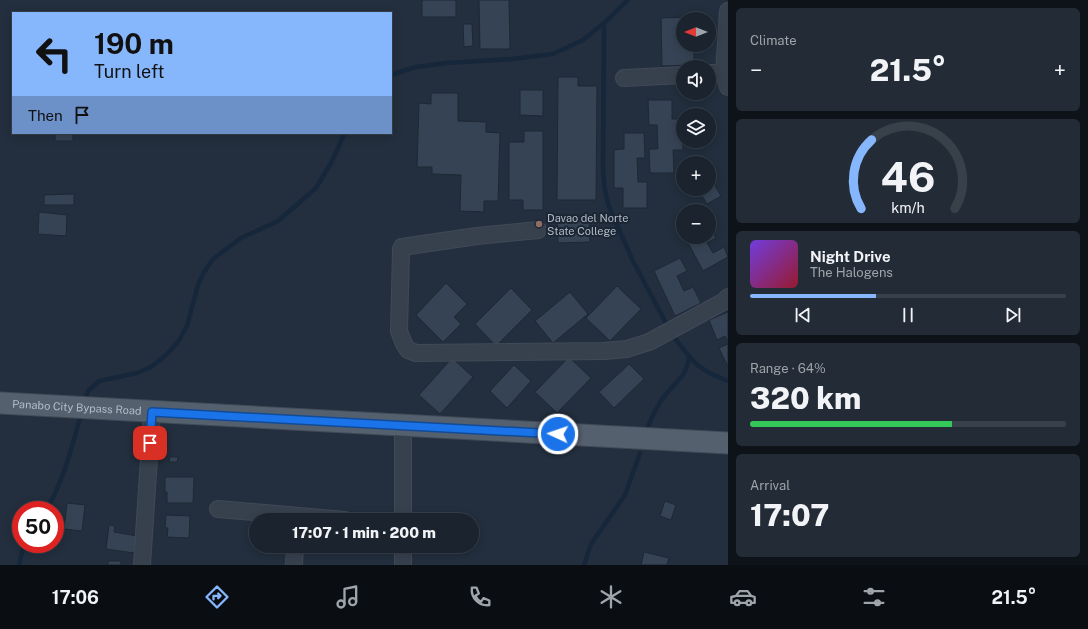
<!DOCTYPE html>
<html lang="en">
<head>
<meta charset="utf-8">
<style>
	:root { --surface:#1a232e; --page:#232b36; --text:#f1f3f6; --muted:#9fa4aa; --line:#38404a; --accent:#86b6fb }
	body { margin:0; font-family:"Public Sans",sans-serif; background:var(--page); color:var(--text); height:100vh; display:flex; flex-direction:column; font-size:15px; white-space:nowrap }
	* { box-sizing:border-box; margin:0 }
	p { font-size:13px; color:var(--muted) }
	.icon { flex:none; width:22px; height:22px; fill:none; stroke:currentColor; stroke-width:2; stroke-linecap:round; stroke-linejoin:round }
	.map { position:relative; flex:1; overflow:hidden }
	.sheet { display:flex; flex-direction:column; gap:8px; padding:8px; background:#0e1319; width:360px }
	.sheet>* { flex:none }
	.banner { position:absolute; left:12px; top:12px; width:380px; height:122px; border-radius:0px; box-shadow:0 2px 10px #0003,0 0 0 1px var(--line); background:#86b6fb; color:#111; overflow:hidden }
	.needle { width:26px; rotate:270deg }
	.tools { position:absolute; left:676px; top:12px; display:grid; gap:8px }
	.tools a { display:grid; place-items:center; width:40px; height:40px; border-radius:50%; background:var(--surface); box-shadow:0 2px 10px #0003,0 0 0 1px var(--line); font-size:20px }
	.speed { position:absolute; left:12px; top:501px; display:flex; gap:8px; font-size:20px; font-weight:700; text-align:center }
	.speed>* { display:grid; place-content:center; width:52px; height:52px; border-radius:50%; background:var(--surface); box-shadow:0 2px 10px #0003,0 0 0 1px var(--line); line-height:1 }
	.speed .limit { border:6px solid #d22; background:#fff; color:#111 }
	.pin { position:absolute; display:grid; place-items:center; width:34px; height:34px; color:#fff; margin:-17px; border-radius:8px; box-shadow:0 2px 6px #0006 }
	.me { position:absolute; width:44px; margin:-22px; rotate:273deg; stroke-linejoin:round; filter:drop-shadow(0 0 3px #0008) }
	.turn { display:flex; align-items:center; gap:14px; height:84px; padding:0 16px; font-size:18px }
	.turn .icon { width:52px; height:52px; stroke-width:2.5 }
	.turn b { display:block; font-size:28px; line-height:34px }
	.then { display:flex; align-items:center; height:38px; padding:0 16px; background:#0003; gap:8px; font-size:15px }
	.big { font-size:30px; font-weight:800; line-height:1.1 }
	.sheet .card { flex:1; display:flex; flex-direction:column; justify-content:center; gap:6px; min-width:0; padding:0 14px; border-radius:6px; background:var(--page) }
	.sheet .dial { align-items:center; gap:0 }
	.dial svg { height:104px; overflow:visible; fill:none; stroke:var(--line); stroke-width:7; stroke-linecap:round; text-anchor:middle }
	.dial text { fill:var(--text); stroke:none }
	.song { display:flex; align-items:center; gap:12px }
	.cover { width:48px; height:48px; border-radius:6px; background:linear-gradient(135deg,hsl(260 70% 55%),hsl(350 70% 35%)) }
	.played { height:4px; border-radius:2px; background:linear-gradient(90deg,var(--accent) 40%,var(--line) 40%) }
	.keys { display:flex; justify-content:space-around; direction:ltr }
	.heat { display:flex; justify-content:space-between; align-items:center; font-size:22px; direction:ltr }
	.charge { height:6px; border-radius:3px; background:linear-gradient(90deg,#34c759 64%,var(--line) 0) }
	.trip { position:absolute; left:249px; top:513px; width:230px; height:40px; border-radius:20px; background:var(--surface); box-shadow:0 2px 10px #0003,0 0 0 1px var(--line); font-weight:800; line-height:40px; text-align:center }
	.tabs { display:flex; height:64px; justify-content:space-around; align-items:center; background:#0a0e12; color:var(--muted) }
	.tabs .icon { width:28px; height:28px }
	.tabs .selected { color:var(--accent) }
	.tabs b { font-size:18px; color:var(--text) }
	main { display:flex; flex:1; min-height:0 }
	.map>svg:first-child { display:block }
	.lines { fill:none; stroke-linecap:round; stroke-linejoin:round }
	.stream { stroke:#16273c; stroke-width:4.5 }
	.building { fill:#354354; stroke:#1e2835 }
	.minor-casing { stroke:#404a57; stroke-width:18 }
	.major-casing { stroke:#404a57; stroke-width:23 }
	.minor { stroke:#37414e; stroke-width:16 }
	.major { stroke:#55606e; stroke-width:21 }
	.route-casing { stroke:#114b97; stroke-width:10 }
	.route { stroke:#1a73e8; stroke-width:7 }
	.education-dot { fill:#8d6e63; stroke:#1c2633; stroke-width:1.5 }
	.labels { text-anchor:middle; stroke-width:4; stroke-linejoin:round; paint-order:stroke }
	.poi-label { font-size:11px; fill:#b3bcc9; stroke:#1c2633; text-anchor:start }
	.street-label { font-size:11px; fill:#b3bcc9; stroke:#1c2633 }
</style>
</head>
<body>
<main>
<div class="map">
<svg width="728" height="565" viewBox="0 0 728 565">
	<rect width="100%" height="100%" fill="#232f3e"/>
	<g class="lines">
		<path class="stream" d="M 604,23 L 603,167 L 604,185 L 608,204 L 616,223 L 633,261 L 667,325
			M 391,75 L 416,67 L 446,63 L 512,59 L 553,54 L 583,40 L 604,23 L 628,0
			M 675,338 C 693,363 699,370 728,381
			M 84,402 L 88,391 L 99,381 L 137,373 L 151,367 L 165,356 L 178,342 L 187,326 L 198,285 L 204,272 L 213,259 L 241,238 L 278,221 L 316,188 L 331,163 L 345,133
			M 646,432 C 651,418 657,404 667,393 C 679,378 684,379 689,359
			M 46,510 C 63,482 71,450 80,418
			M 19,565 L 24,544
			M 584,565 L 591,544 L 625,495 L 640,453"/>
	</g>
	<path class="building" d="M 422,0 L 456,0 L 456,17 L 422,17 Z
		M 479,0 L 509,0 L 510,49 L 480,49 Z
		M 692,17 L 692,19 L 683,19 L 683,45 L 686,45 L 686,49 L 694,49 L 694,65 L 662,66 L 661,18 Z
		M 463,24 L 472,24 L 473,46 L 464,47 Z
		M 558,77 L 578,77 L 578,86 L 597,86 L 596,200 L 557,200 Z
		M 520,90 L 543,90 L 543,116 L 520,115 Z
		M 431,93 L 458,93 L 458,121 L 486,122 L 486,132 L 500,133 L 498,201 L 484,201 L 484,212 L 460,211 L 461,175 L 432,174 L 432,167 L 417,167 L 419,103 L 431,104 Z
		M 648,100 L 672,100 L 672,119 L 683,119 L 683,150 L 673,150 L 674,173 L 650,173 L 649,149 L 658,149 L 657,125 L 649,125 Z
		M 524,131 L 543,131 L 543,210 L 523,210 L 523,200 L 509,200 L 509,142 L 524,142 Z
		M 55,133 L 73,133 L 73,141 L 55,141 Z
		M 624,133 L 644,133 L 645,158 L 637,158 L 638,182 L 647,182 L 647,208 L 623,208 L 623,188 L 614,188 L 614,150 L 624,149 Z
		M 714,184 L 721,196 L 707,204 L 698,189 L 709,189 L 709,187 Z
		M 74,194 L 74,205 L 44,205 L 44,195 Z
		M 39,212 L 67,215 L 66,236 L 38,234 Z
		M 589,216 L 590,242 L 558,243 L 557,217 Z
		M 709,226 L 716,238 L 707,243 L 713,253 L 724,247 L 728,257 L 703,271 L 685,237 L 709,237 Z
		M 680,258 L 687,271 L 677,276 L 684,291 L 693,287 L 701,303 L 675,316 L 654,271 Z
		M 446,283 L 467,304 L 454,317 L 461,324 L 443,342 L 416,315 Z
		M 617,286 L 641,309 L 610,341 L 586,318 Z
		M 511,288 L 532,310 L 496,346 L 475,324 Z
		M 570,292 L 588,314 L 553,343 L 535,321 Z
		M 728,312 L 728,342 L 725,336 L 717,340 L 709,320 Z
		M 728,344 L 728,367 L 719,348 Z
		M 569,357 L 591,378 L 557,413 L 535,392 Z
		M 452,358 L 473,377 L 440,414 L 419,395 Z
		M 629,364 L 644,379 L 614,408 L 599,392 Z
		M 514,365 L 531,381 L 507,408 L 490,391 Z
		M 170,457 L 178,457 L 177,462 L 169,462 Z
		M 165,477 L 194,477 L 193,503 L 167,503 L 167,492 L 165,492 Z
		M 665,501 L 676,505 L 671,520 L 660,516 Z
		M 67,503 L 85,505 L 82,531 L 64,529 Z
		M 166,515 L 190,516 L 189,538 L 167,537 L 168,528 L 165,528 Z
		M 109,525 L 115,526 L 114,532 L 137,536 L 134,553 L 106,549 Z
		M 644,552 L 669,558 L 667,565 L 641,565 Z
		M 108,561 L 121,561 L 121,565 L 108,565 Z"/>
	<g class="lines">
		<defs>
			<path id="minor" d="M 728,11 L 724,73 L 728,87
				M 709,73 L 724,73
				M 624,78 L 683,75
				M 538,230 L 477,236 L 402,247 L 401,249 L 399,331 L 404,344 L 408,350 L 416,353 L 604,351 L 627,349 L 649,342 L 723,302 L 728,297
				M 218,509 L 345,520
				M 403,520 L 403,426
				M 142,565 L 152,412
				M 294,565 L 295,546
				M 403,565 L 403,546"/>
			<g id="major">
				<path id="s1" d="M 0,403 L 728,443"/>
			</g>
		</defs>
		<use href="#minor" class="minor-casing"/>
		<use href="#major" class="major-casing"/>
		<use href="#minor" class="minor"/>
		<use href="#major" class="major"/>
	</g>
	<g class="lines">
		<defs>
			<path id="route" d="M 150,443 L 152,412 L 558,434"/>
		</defs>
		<use href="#route" class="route-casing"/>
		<use href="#route" class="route"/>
	</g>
	<circle class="education-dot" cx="539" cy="224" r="4"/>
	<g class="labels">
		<g class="poi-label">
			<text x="547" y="222">Davao del Norte<tspan x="547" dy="13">State College</tspan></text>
		</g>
		<g class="street-label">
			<text dy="4" stroke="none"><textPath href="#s1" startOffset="77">Panabo City Bypass Road</textPath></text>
		</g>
	</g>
</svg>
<div class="tools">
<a><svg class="needle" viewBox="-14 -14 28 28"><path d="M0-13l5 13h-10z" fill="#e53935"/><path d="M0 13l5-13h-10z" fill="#9fa4aa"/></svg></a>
<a><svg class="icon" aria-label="sound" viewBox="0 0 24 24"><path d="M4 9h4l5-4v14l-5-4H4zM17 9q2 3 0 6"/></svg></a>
<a><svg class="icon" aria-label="layers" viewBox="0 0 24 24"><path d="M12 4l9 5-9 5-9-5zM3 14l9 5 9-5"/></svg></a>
<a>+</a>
<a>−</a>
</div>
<div class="speed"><div class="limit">50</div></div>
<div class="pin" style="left:150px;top:443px;background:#d93025"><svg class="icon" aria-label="arrive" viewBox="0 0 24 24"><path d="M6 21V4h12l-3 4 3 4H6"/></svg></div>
<svg class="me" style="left:558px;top:434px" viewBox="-20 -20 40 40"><circle r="17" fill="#1a73e8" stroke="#fff" stroke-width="3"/><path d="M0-11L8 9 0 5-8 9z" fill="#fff"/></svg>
<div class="trip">17:07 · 1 min · 200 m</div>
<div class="banner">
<div class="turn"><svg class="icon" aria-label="left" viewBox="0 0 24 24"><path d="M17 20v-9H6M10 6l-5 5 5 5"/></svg><div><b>190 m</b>Turn left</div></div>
<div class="then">Then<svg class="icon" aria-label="arrive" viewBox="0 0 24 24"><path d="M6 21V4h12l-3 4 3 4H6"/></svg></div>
</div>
</div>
<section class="sheet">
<div class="card"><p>Climate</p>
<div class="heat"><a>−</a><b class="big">21.5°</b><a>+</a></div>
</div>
<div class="card dial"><svg viewBox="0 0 100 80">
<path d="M14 69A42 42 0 1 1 86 69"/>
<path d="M14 69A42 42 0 0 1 22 16" stroke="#86b6fb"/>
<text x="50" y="56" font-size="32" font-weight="700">46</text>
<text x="50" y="72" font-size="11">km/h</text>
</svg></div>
<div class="card">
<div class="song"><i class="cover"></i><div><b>Night Drive</b><p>The Halogens</p></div></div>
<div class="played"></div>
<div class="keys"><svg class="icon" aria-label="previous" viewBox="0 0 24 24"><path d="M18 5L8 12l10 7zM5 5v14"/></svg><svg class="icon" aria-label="pause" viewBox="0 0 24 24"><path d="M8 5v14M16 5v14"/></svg><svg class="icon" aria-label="next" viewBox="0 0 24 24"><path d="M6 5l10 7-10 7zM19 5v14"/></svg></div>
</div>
<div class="card"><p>Range · 64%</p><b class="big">320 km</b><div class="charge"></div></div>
<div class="card"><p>Arrival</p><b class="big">17:07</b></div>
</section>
</main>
<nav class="tabs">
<b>17:06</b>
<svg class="icon selected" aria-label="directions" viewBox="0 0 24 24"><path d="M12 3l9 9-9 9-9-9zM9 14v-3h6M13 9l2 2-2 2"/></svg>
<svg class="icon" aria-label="music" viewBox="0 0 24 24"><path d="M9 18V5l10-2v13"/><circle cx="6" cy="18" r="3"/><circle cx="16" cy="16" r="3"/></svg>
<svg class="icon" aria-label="phone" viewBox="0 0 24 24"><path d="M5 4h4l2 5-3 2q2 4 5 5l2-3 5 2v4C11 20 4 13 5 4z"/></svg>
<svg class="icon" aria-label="climate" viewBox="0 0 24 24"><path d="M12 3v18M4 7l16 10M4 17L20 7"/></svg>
<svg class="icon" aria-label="car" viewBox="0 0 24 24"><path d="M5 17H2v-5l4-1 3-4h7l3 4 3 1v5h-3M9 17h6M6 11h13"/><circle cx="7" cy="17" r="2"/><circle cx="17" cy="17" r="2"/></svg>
<svg class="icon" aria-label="filters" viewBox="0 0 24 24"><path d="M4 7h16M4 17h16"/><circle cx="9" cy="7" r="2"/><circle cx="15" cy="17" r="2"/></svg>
<b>21.5°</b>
</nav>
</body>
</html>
